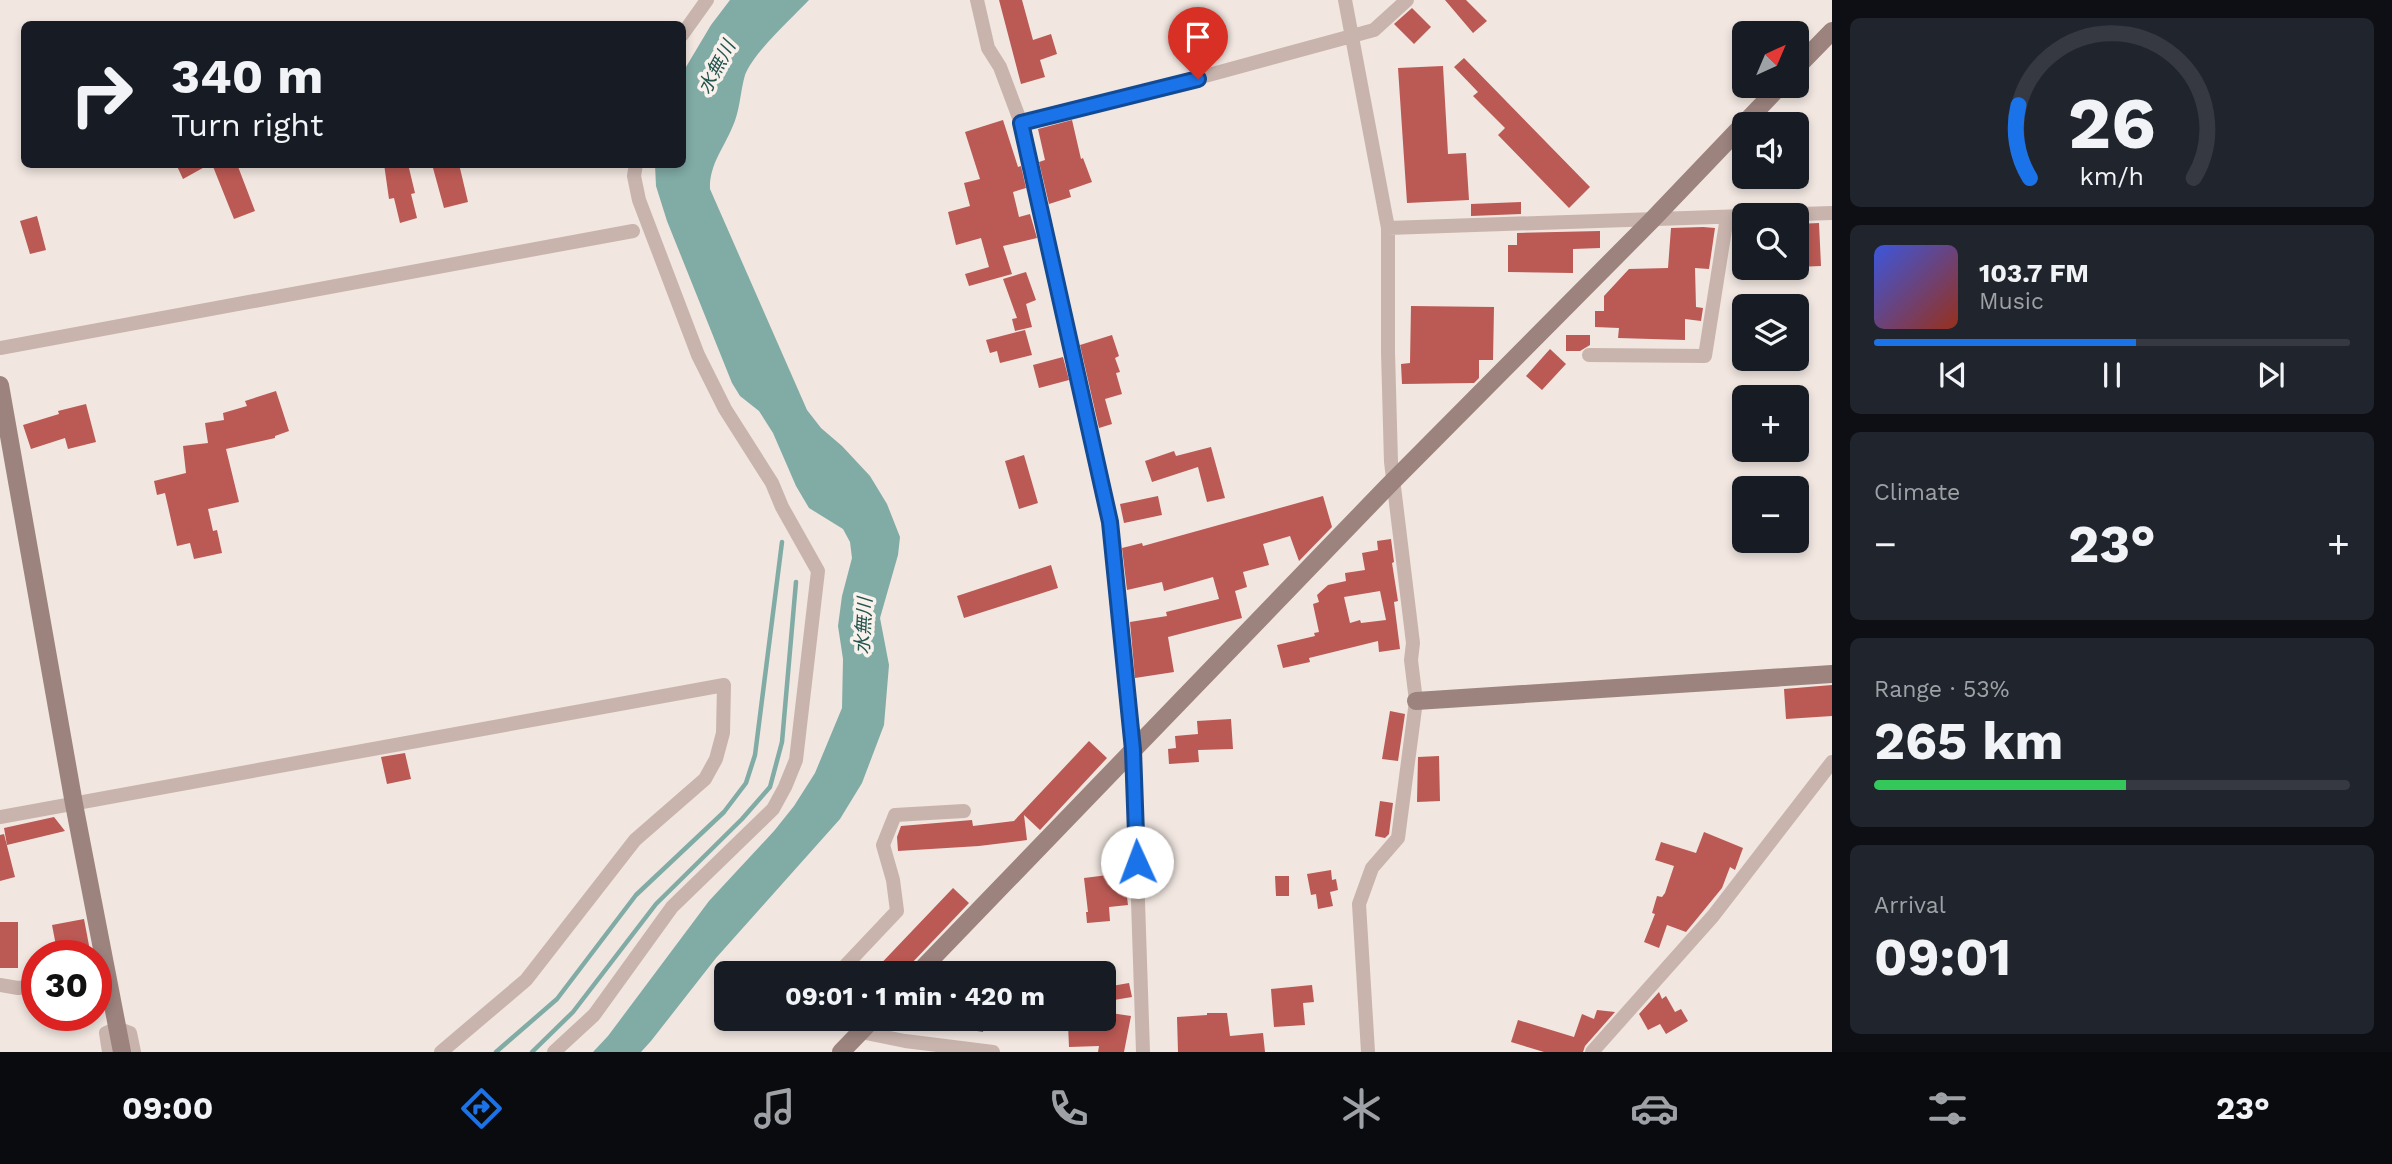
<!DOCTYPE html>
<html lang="en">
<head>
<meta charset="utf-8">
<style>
	:root { --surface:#171b24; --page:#20242c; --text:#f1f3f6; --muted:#9ea1a6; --line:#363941; --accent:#1a73e8 }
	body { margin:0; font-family:"Work Sans","Noto Sans JP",sans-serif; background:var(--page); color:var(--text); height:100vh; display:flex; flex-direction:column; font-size:26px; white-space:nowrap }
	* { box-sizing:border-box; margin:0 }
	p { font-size:23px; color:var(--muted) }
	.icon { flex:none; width:38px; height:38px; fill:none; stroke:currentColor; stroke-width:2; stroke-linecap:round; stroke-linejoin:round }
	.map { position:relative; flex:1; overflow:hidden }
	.sheet { display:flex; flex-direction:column; gap:18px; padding:18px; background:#0d0f14; width:560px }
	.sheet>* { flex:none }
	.hud { position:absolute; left:21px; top:21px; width:665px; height:147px; border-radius:10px; box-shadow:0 4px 10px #0003; background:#171b24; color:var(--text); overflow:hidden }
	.needle { width:46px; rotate:44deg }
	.buttons { position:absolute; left:1732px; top:21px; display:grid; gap:14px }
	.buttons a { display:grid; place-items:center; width:77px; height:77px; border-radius:10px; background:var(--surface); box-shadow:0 4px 10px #0003; font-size:35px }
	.speed { position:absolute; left:21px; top:940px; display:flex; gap:14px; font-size:35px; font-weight:700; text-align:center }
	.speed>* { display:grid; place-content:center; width:91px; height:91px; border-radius:50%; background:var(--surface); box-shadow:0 4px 10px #0003; line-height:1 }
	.speed .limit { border:10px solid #d22; background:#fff; color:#111 }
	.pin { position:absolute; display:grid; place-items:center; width:60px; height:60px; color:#fff; margin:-72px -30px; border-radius:50% 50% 50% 0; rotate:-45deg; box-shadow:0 0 7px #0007 }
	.pin .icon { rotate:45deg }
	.me { position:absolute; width:77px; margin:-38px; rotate:358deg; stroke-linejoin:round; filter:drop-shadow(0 0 5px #0008) }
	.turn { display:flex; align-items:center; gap:24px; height:147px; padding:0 35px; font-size:32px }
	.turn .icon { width:91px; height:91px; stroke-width:2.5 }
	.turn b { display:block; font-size:49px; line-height:60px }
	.big { font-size:52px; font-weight:700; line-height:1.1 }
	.sheet .tile { flex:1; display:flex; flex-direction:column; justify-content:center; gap:10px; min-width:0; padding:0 24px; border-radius:10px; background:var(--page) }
	.sheet .dial { align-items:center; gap:0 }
	.dial svg { height:182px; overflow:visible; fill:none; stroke:var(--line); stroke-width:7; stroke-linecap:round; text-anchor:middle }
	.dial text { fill:var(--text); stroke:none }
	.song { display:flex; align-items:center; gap:21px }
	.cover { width:84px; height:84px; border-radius:10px; background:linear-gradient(135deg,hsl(230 70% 55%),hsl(10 70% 35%)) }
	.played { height:7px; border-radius:4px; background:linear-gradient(90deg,var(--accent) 55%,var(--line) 55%) }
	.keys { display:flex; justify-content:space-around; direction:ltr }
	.heat { display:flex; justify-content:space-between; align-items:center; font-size:38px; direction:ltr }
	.charge { height:10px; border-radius:5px; background:linear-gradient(90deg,#34c759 53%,var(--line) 0) }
	.trip { position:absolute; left:714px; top:961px; width:402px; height:70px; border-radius:10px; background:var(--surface); box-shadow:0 4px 10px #0003; font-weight:700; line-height:70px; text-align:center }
	.tabs { display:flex; height:112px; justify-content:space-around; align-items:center; background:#090b0e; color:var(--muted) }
	.tabs .icon { width:49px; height:49px }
	.tabs .on { color:var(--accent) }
	.tabs b { font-size:32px; color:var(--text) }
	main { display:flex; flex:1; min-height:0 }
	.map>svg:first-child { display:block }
	.water { fill:#81aba5 }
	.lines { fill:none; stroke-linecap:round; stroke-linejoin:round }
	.stream { stroke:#81aba5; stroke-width:4.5 }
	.building { fill:#bb5954; fill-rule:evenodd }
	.street { stroke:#c8b4ad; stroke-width:14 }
	.secondary { stroke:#9c837e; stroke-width:18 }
	.route-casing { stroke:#114b97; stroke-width:18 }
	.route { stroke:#1a73e8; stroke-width:12 }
	.labels { text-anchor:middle; stroke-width:7; stroke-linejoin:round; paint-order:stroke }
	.water-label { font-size:19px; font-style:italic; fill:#24554f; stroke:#f9f1ec }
</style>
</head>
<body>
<main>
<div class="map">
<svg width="1832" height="1052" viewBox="0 0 1832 1052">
	<rect width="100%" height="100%" fill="#f1e6e0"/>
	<path class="water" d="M 730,0 L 809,0 C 792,18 753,53 745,75 C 740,92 740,112 732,128 C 723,149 709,166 710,189 L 807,410 L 821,428 L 842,446 L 870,476 L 887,504 L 900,537 L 898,555 L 880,618 L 889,665 L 884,725 L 862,783 L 840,819 L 716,958 L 651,1041 L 641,1052 L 593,1052 L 608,1036 L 709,901 L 774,831 L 794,806 L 815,773 L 842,708 L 843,659 L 838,626 L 842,596 L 852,558 L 850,542 L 843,529 L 809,508 L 796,486 L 773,433 L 759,411 L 740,396 L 732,383 L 667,221 L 656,186 L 655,165 L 682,164 L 683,72 L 711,25 Z"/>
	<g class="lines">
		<path class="stream" d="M 496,1052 L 557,999 L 636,895 L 724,812 L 746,783 L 755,755 L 782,542
			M 532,1052 L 573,1012 L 656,904 L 742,819 L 770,787 L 782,742 L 796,582"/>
	</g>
	<path class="building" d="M 999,0 L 1022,0 L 1033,40 L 1051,34 L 1057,54 L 1040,60 L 1045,77 L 1021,84 Z
		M 1445,0 L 1466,0 L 1487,21 L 1473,33 Z
		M 1412,8 L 1431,27 L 1414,44 L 1394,24 Z
		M 1464,58 L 1590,187 L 1569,208 L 1498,135 L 1505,128 L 1473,96 L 1478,92 L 1454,67 Z
		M 1443,66 L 1448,154 L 1466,153 L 1469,200 L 1407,203 L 1398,68 Z
		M 1003,120 L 1018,167 L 1021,166 L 1026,188 L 1013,192 L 1019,217 L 1030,214 L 1037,238 L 1003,246 L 1012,274 L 969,286 L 965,274 L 989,267 L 981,238 L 956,245 L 948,212 L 970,206 L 964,183 L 980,179 L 965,132 Z
		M 1072,120 L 1081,159 L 1083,158 L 1092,182 L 1069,190 L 1071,197 L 1049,204 L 1039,162 L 1045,160 L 1038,129 Z
		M 176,164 L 210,164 L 183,179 Z
		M 212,164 L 237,164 L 255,211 L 234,219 Z
		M 384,164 L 408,164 L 415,193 L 411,194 L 417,218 L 400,223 L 394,198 L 389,199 Z
		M 447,164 L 459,164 L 468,202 L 444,208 L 433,168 Z
		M 1521,202 L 1521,214 L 1471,216 L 1471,204 Z
		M 37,216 L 46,250 L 30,254 L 20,221 Z
		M 1819,223 L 1821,266 L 1797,267 L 1797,224 Z
		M 1703,227 L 1715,228 L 1709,269 L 1695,268 L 1696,307 L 1703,308 L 1701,321 L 1685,319 L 1685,340 L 1618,338 L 1619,328 L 1595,327 L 1595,311 L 1604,311 L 1604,296 L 1629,269 L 1668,268 L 1671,228 Z
		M 1600,231 L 1600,248 L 1573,249 L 1573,273 L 1508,272 L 1508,245 L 1517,245 L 1517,233 Z
		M 1026,272 L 1036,300 L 1026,304 L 1032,327 L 1015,331 L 1012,319 L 1017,318 L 1003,279 Z
		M 1411,306 L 1494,307 L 1493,360 L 1479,360 L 1479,378 L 1474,383 L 1402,384 L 1401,364 L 1410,363 Z
		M 1025,330 L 1032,355 L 1000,363 L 997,351 L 990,353 L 986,340 Z
		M 1112,335 L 1119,356 L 1115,358 L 1120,372 L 1116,373 L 1122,394 L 1105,399 L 1112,424 L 1099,428 L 1080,345 Z
		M 1566,335 L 1590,335 L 1590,345 L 1580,351 L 1566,351 Z
		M 1550,349 L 1566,364 L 1542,390 L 1526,376 Z
		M 1063,357 L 1069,380 L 1039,388 L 1033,365 Z
		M 276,391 L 289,431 L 275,436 L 275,438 L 226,449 L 239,502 L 208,509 L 213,531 L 217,530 L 222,553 L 194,559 L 190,543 L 177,546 L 165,493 L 157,495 L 154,481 L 186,473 L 183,446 L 208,443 L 205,423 L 224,420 L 223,413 L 247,406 L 245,401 Z
		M 86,404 L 96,442 L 68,449 L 65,438 L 31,449 L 23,425 L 59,414 L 58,411 Z
		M 1211,447 L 1225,498 L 1207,502 L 1198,467 L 1152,482 L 1145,461 L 1174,451 L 1176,456 Z
		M 1024,455 L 1038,503 L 1019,509 L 1005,461 Z
		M 1158,496 L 1162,515 L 1124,523 L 1120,504 Z
		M 1323,496 L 1332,527 L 1299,561 L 1290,536 L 1263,544 L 1269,565 L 1243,572 L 1247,587 L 1235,591 L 1242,618 L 1168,637 L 1174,672 L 1135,678 L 1130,622 L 1167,616 L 1166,612 L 1219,599 L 1213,577 L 1164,591 L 1162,582 L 1127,590 L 1122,548 L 1142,543 L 1143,546 Z
		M 1391,539 L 1394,562 L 1392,563 L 1398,601 L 1394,602 L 1400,649 L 1379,652 L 1378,641 L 1309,658 L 1310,662 L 1283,668 L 1277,645 L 1315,636 L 1314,633 L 1319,632 L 1313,604 L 1319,602 L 1317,595 L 1328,585 L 1346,581 L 1345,573 L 1365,570 L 1362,553 L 1378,550 L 1377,541 ZM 1380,591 L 1386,620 L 1361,623 L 1360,620 L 1350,623 L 1344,597 Z
		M 1051,565 L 1058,588 L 964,618 L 957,596 Z
		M 1832,685 L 1832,716 L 1786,719 L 1784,689 Z
		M 1390,711 L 1405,714 L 1398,761 L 1382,759 Z
		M 1231,719 L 1233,749 L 1198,750 L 1199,762 L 1169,764 L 1168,749 L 1176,748 L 1175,736 L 1198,734 L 1197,721 Z
		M 1089,741 L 1107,758 L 1040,830 L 1024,815 L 1027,840 L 979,846 L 898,851 L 897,837 L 901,826 L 972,820 L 973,826 L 1014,821 Z
		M 405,753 L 411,779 L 387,784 L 381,757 Z
		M 1439,756 L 1440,801 L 1417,802 L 1418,757 Z
		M 1380,801 L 1393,803 L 1389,834 L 1385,838 L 1375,836 Z
		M 54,817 L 65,831 L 7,845 L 4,828 Z
		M 1704,832 L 1743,848 L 1735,870 L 1730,867 L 1722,888 L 1686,932 L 1667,925 L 1659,948 L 1644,942 L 1655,914 L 1652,913 L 1657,896 L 1662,897 L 1665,893 L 1674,866 L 1655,860 L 1661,842 L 1696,853 Z
		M 4,834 L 15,877 L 0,881 L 0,835 Z
		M 1331,870 L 1332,880 L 1336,879 L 1338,890 L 1330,892 L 1333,906 L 1318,909 L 1316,894 L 1311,895 L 1307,874 Z
		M 1124,873 L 1128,905 L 1109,907 L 1110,921 L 1087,923 L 1086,912 L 1088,912 L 1084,878 Z
		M 1275,876 L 1289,876 L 1289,896 L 1276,896 Z
		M 953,888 L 969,903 L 910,965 L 907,973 L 872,973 Z
		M 84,919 L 91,956 L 58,956 L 52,925 Z
		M 0,922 L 18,922 L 18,968 L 0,968 Z
		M 1129,983 L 1132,997 L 1108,1001 L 1106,987 Z
		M 1312,985 L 1314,1002 L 1303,1003 L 1305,1025 L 1274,1027 L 1271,989 Z
		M 1659,992 L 1662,999 L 1666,996 L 1675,1012 L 1681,1009 L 1688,1021 L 1666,1034 L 1660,1024 L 1648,1030 L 1639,1014 Z
		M 1597,1010 L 1615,1012 L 1585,1046 L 1583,1052 L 1544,1052 L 1511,1042 L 1518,1020 L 1574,1037 L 1582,1014 L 1594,1019 Z
		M 1104,1012 L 1131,1016 L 1124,1052 L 1098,1052 L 1099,1046 L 1069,1047 L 1068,1024 L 1101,1022 L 1102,1018 L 1104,1018 Z
		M 1207,1013 L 1227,1013 L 1230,1036 L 1263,1033 L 1265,1052 L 1178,1052 L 1177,1017 L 1207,1015 Z
		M 941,1018 L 985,1018 L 983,1032 L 940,1025 Z"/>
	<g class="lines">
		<path class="street" d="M 977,0 L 988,48 L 1000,67 L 1021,123 L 1110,522 L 1133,750 L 1143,1052
			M 1345,0 L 1388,228 L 1388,352 L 1391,462 L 1413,643 L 1411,660 L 1416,701 L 1398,838 L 1372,868 L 1359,904 L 1368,1052
			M 682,35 L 707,0
			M 1021,123 L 1172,85 L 1374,30 L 1407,0
			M 1767,215 L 1832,213
			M 1388,228 L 1745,216
			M 0,348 L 633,231
			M 1589,355 L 1705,356 L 1727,217
			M 0,817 L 724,685 L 723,733 L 716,759 L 705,779 L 635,840 L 526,980 L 441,1052
			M 843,973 L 845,966 L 897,911 L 893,880 L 883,845 L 895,815 L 964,811
			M 0,985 L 18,988 L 37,986
			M 861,1032 L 905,1041 L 993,1052
			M 109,1052 L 106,1033 L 117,1028 L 130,1033 L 134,1052
			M 554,1052 L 594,1015 L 672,907 L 773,809 L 785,787 L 796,760 L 818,571 L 782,507 L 772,483 L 725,409 L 698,355 L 639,200 L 634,176 L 636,164
			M 1592,1052 L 1713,916 L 1832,762"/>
		<path class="secondary" d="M 1797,67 L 1832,31
			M 0,385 L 74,804 L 122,1052
			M 1416,701 L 1832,674
			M 918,973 L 1387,487 L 1652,220 L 1780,86
			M 841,1052 L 874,1018"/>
	</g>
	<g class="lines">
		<defs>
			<path id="route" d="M 1137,862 L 1133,750 L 1110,522 L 1021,123 L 1198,79"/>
		</defs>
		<use href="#route" class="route-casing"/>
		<use href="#route" class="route"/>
	</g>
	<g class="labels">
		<g class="water-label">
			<text transform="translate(716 67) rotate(-62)" y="7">水無川</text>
			<text transform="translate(863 626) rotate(-87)" y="7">水無川</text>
		</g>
	</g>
</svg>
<div class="buttons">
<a><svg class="needle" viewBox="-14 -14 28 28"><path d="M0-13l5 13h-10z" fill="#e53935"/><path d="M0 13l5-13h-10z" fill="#9ea1a6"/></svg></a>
<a><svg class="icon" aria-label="sound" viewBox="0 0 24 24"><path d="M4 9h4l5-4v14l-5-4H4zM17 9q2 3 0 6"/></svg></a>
<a><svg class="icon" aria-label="search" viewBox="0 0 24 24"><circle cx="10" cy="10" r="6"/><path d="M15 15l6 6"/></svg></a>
<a><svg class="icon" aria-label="layers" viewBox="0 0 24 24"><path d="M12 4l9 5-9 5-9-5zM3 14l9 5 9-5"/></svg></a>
<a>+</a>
<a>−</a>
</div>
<div class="speed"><div class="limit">30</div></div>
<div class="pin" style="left:1198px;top:79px;background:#d93025"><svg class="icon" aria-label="arrive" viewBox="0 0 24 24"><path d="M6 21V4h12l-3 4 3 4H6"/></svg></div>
<svg class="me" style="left:1137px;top:862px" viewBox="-20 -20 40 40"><circle r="19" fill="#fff"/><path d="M0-13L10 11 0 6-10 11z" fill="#1a73e8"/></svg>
<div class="trip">09:01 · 1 min · 420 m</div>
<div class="hud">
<div class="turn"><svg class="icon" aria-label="right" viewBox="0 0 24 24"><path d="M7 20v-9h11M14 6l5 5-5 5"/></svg><div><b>340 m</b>Turn right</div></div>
</div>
</div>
<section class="sheet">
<div class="tile dial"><svg viewBox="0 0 100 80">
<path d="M14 69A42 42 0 1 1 86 69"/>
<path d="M14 69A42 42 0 0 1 9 37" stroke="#1a73e8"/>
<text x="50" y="56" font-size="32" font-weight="700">26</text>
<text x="50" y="72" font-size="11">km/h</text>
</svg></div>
<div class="tile">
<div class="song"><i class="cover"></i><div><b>103.7 FM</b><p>Music</p></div></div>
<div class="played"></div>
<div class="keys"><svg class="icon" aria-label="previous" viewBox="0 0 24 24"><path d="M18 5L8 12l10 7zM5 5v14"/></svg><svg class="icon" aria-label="pause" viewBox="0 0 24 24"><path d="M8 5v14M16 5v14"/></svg><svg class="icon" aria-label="next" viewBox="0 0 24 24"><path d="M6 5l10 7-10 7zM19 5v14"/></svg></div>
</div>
<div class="tile"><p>Climate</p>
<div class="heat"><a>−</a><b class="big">23°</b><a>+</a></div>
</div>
<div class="tile"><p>Range · 53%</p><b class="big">265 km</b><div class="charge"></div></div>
<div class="tile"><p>Arrival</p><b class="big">09:01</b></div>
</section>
</main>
<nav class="tabs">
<b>09:00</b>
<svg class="icon on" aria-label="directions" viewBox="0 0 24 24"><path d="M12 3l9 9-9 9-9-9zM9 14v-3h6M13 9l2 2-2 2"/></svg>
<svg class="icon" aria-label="music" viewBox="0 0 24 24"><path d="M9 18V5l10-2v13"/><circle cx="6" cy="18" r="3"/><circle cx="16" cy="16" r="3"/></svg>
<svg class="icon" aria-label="phone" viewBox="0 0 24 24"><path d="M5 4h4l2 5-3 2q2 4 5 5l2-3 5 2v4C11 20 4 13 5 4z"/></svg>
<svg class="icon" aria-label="climate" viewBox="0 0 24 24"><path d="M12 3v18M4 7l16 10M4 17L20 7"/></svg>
<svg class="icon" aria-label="car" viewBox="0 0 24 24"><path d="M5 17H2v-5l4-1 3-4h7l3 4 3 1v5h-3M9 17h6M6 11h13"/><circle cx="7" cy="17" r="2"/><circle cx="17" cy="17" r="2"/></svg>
<svg class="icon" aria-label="filters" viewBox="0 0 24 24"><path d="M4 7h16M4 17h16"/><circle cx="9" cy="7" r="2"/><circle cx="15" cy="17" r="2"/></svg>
<b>23°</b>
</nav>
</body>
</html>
